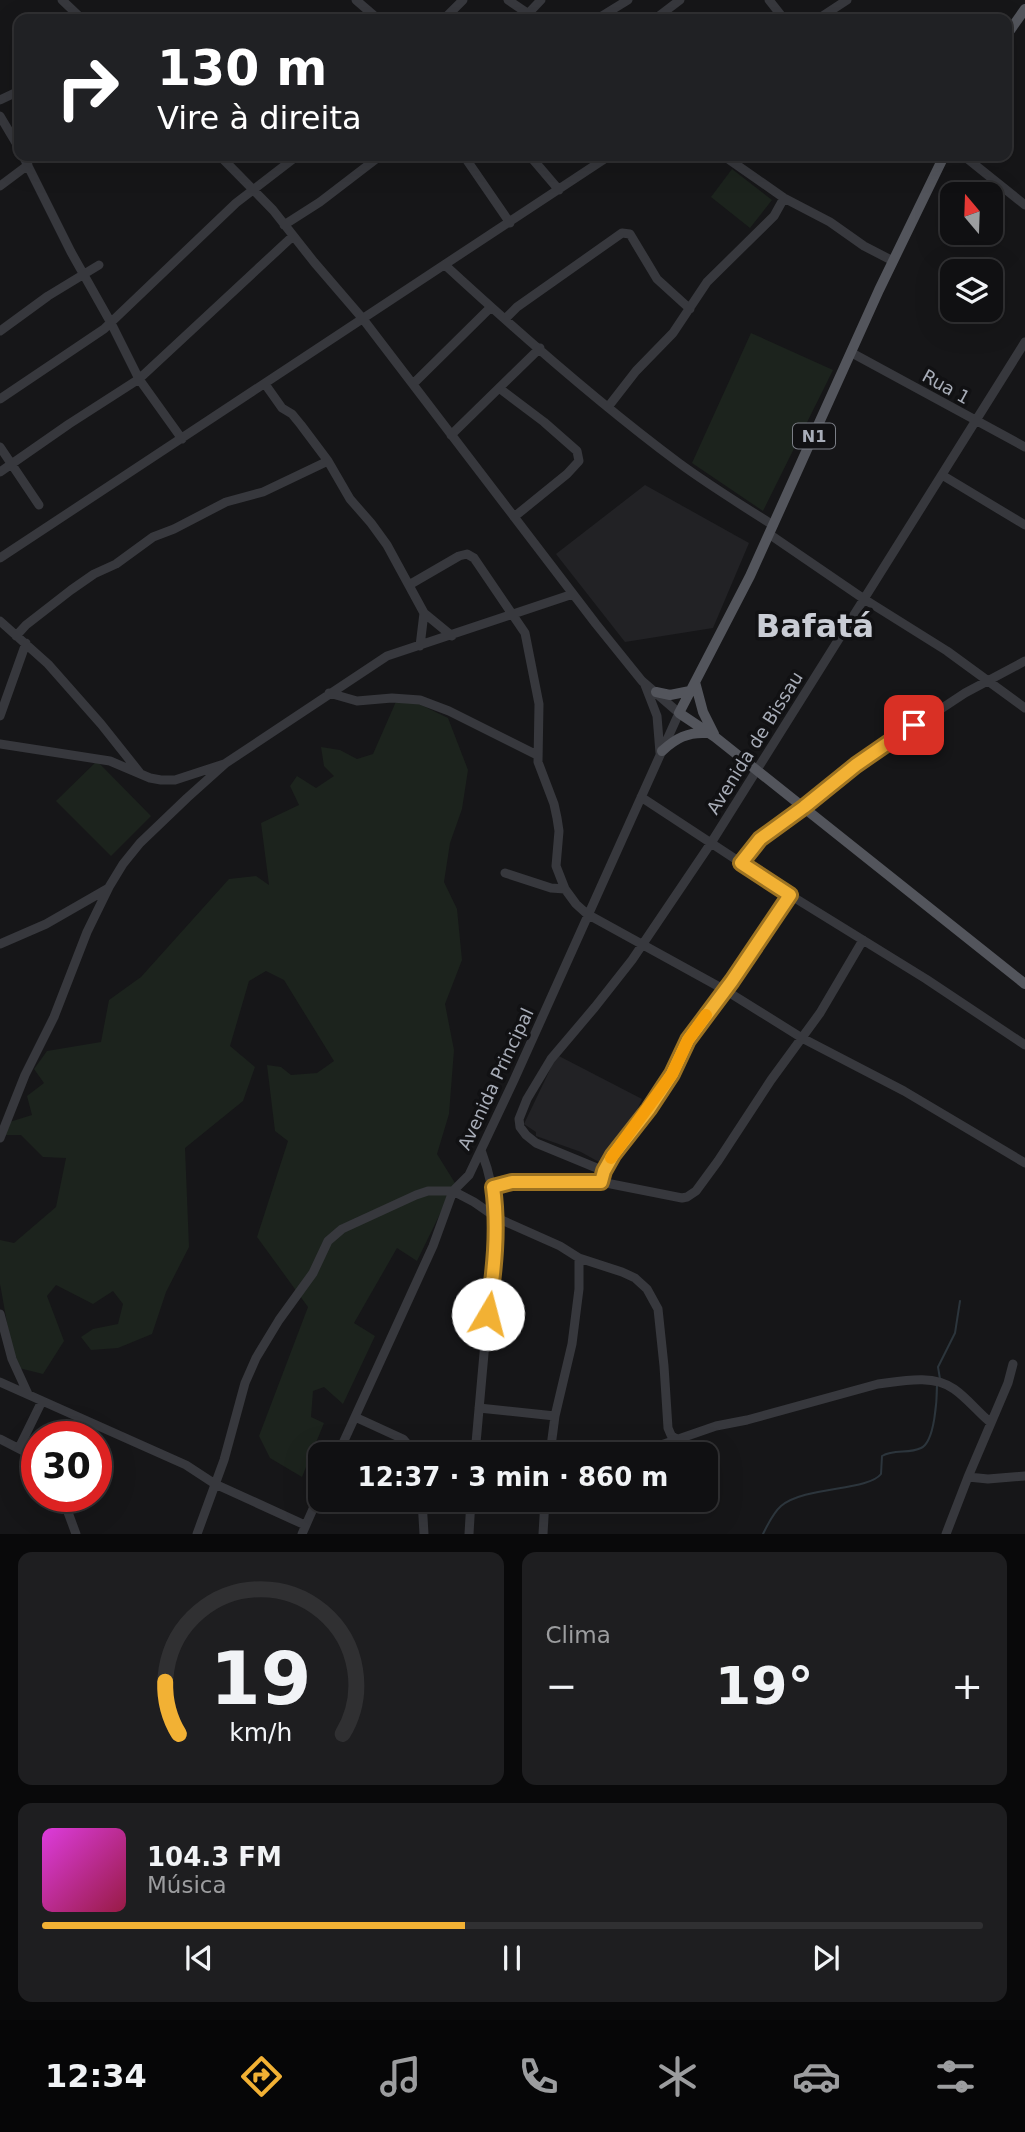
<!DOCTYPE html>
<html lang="pt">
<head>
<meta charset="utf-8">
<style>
	:root { --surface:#101012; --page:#1e1e20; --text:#f1f3f6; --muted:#9c9d9f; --line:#303032; --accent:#f2b134 }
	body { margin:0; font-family:"DejaVu Sans",sans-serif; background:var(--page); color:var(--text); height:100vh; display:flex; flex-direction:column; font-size:26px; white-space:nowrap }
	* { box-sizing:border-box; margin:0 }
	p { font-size:23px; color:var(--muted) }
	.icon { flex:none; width:38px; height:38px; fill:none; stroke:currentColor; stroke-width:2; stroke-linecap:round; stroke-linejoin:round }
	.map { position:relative; height:1534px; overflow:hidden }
	.panel { display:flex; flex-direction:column; gap:18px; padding:18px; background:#09090a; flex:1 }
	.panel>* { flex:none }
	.banner { position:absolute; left:14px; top:14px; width:998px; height:147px; border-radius:14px; box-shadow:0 7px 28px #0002,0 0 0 2px var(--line); background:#202124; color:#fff; overflow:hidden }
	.needle { width:46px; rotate:341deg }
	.controls { position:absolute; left:940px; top:182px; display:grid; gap:14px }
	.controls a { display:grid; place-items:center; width:63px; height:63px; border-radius:14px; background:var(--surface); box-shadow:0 7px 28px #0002,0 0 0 2px var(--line); font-size:35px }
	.speed { position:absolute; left:21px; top:1421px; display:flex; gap:14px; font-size:35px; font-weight:700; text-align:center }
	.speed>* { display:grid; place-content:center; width:91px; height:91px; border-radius:50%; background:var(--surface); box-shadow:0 7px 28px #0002,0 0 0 2px var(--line); line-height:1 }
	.speed .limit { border:10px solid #d22; background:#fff; color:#111 }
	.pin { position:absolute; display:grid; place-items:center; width:60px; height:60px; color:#fff; margin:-30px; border-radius:14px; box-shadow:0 4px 10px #0006 }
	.me { position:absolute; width:77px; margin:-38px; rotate:8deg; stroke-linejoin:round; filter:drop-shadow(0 0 5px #0008) }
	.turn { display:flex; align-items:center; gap:24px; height:147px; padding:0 28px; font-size:32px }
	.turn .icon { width:91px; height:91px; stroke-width:2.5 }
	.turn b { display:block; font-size:49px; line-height:60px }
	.big { font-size:52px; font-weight:700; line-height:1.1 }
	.panel .widget { flex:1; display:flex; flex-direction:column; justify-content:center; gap:10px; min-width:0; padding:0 24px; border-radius:14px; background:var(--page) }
	.panel .dial { align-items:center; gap:0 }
	.dial svg { height:182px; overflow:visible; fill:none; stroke:var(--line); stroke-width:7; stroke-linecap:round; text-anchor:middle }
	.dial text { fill:var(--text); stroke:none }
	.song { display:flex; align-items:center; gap:21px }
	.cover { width:84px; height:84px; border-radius:10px; background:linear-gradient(135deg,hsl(300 70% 55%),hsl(340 70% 35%)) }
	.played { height:7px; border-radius:4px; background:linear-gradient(90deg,var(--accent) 45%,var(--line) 45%) }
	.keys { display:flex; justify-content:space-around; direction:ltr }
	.heat { display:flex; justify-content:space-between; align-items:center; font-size:38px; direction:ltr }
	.panel .tiles { flex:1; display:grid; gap:18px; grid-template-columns:1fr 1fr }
	.widget:last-child { grid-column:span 2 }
	.trip { position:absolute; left:308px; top:1442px; width:410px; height:70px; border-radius:14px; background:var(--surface); box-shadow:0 7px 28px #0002,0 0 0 2px var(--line); font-weight:700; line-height:70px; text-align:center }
	.tabs { display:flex; height:112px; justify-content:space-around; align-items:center; background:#060607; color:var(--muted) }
	.tabs .icon { width:49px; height:49px }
	.tabs .current { color:var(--accent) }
	.tabs b { font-size:32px; color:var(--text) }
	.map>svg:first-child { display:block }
	.built { fill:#222225 }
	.green { fill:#1c231d }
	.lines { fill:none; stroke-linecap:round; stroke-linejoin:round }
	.stream { stroke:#2c353c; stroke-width:2 }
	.minor { stroke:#37383d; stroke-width:9 }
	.major { stroke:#53555c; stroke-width:10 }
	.route-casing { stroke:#9d7322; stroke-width:18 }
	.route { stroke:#f2b134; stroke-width:12 }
	.slow { stroke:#f59e0b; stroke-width:12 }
	.labels { text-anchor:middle; stroke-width:7; stroke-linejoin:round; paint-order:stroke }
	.shield { fill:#111113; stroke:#7b7e86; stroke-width:2 }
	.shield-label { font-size:16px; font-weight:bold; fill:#a8adb8 }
	.street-label { font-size:18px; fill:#a8adb8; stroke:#111113 }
	.town-label { font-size:32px; font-weight:bold; fill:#c9ccd4; stroke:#111113 }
</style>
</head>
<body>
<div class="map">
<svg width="1025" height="1534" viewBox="0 0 1025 1534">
	<rect width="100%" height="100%" fill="#161618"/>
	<path class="built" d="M 645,485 L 749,543 L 713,628 L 625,642 L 556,554 Z
		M 557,1055 L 642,1099 L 634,1117 L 605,1157 L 599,1162 L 581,1152 L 536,1136 L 536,1132 L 524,1124 Z"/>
	<path class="green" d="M 732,169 L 772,200 L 750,228 L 711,197 Z
		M 751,333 L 833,370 L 763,511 L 692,463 Z
		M 398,697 L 417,703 L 448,718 L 468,770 L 462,809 L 450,843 L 444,882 L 457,909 L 462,960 L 445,1004 L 454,1050 L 449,1114 L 437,1154 L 455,1183 L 417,1261 L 397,1248 L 354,1323 L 375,1336 L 343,1404 L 324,1387 L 313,1391 L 311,1417 L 324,1423 L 302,1477 L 270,1458 L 259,1436 L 308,1307 L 257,1237 L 288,1141 L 275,1131 L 267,1065 L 281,1067 L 291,1075 L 317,1073 L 334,1061 L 284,980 L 266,971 L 249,981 L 230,1046 L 255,1067 L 243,1101 L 185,1148 L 189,1247 L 166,1292 L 152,1334 L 118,1348 L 91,1350 L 81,1337 L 93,1329 L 118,1324 L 123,1304 L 113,1291 L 93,1304 L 56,1285 L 47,1296 L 64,1341 L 43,1374 L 15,1367 L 0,1284 L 0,1240 L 14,1243 L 56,1207 L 66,1158 L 43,1157 L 21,1135 L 1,1135 L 3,1124 L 32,1115 L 27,1096 L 44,1083 L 34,1069 L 47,1051 L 101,1042 L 109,1000 L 141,977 L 229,879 L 256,876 L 269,885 L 261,823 L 299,805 L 290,786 L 297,776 L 316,788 L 334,776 L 324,766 L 321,747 L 340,750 L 357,759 L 373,754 Z
		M 97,761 L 151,816 L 111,856 L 56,801 Z"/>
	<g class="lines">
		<path class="stream" d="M 940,1379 L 938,1367 L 955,1333 L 960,1301
			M 763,1534 C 768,1524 773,1513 781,1506 C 805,1486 868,1491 881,1474 L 882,1456 C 894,1449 909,1454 921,1448 C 935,1442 937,1398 937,1384"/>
		<path class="minor" d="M 62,0 L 82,19
			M 356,0 L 378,19
			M 508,0 L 536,19
			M 769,0 L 784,19
			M 444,19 L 463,0
			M 523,19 L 541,0
			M 597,19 L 628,0
			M 655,19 L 680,0
			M 818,19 L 847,0
			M 0,100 L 19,91
			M 0,116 L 19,148
			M 23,156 L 71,252 L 111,323 L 139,379 L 182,439
			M 220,156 L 273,210 L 314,262 L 363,319 L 596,624 L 642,681 L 679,713 L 514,1080 L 469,1175 L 453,1191 L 433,1246 L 338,1454
			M 464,156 L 510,223
			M 530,156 L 559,190
			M 724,156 L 784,198 L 830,222 L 864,246 L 893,261
			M 964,156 L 1025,205
			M 0,186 L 28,165
			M 284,225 L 320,202 L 380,156
			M 445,265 C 520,334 597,402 679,463 C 709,485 741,505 773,525
			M 505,319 L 517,307 L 622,233 L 630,234 L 657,279 L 690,309
			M 0,331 L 48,296 L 99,265
			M 852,353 L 1025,447
			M 265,384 L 282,408 L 292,414 L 301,425 L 328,461 L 350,499 L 371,523 L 387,545 L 424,613 L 452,636
			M 413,384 L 491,307
			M 499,388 L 544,422 L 577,451 L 579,461 L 567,474 L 514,517
			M 0,399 L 104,329 L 236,203 L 297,156
			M 608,407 L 636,371 L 673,333 L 707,282 L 774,216 L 784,198
			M 451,435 L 540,348
			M 0,447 L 39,505
			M 0,472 L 69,424 L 139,379 L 293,236
			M 942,475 L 1025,525
			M 769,534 L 864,599 L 947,651 L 1025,708
			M 0,558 L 609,156
			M 409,585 L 459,556 L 467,554 L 474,558 L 525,633 L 539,704 L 538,762 L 554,804 L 557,818 L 559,831 L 556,866 L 565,889 L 576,904 L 587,914 L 725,990 L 802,1038 L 904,1091 L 1025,1163
			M 0,621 L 48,664 L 101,724 L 140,773
			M 16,636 L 26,625 L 71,590 L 94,574 L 116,564 L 153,537 L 174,529 L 226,502 L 263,492 L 328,461
			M 420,646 L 424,613
			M 645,685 L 657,716 L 660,753
			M 329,693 L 357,701 L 392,698 L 420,700 L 449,711 L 537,755
			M 0,716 L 26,643
			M 0,744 L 110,761 L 150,778 L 161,780 L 175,780 L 224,764
			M 641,797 L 790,895 L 926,979 L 1025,1045
			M 741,863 L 760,839 L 856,765 L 965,693 L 1025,661
			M 505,873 L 551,888 L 565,889
			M 0,944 L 46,924 L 107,889
			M 0,1138 L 25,1075 L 54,1017 L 87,932 L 109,887 L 123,864 L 140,843 L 187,798 L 226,763 L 387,656 L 573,594
			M 604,1171 L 617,1150 L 649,1109 L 672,1074 L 688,1040 L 732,981 L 790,895
			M 601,1182 L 604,1171 L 536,1143 L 526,1135 L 520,1127 L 519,1119 L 527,1099 L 551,1059 L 595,1007 L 632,960 L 711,843 L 1025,342
			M 493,1187 L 512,1182 L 601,1182 L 682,1198 L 687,1197 L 696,1191 L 718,1161 L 771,1080 L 820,1013 L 863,940
			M 0,1314 L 12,1359 L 28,1394
			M 0,1382 L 186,1465 L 215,1484 L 305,1525
			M 479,1408 L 555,1416
			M 355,1417 L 403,1439 L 416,1454
			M 0,1439 L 37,1458
			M 19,1448 L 42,1401
			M 475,1454 C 479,1409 483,1365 487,1320 C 494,1255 505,1213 481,1150
			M 550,1454 L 555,1416 L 572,1344 L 579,1289 L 579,1258
			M 635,1454 L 716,1426 L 747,1420 L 878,1384 C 902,1381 933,1374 954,1389 C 967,1398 978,1412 990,1422
			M 968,1477 L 1008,1383 L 1013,1364
			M 62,1496 L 76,1534
			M 422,1500 L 424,1534
			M 490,1500 L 545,1504 L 559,1500
			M 197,1534 L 224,1460 L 245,1383 L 256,1358 L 279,1320 L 313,1273 L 328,1241 L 342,1229 L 416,1195 L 428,1191 L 453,1191 L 474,1202 L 497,1218 L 560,1246 L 579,1258 L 622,1272 L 635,1278 L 647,1289 L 658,1309 L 664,1366 L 668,1428 L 671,1435 L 677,1440
			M 302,1534 L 320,1493
			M 469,1534 L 471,1500
			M 543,1534 L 545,1500
			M 946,1534 L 968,1477 L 988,1479 L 1025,1476"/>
		<path class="major" d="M 1006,36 L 1025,9
			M 944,156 L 879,290 L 750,576 L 679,713 L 715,737 L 1025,984
			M 695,682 L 703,712 L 714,734
			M 656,692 L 670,695 L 690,691
			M 662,751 C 676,738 688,732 706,733"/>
	</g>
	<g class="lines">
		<defs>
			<path id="route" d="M 488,1314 C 494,1271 499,1230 493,1187 L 512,1182 L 601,1182 L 604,1171 L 613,1155 L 649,1109 L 672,1074 L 688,1040 L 732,981 L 790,895 L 741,863 L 760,839 L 804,807 L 856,765 L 914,725"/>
		</defs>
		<use href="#route" class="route-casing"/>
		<use href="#route" class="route"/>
		<path class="slow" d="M 611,1158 L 672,1074 L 688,1040 L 706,1015"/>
	</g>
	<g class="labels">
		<rect class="shield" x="793" y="423.5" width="42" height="25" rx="5"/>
		<g class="shield-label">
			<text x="814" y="442">N1</text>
		</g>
		<g class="street-label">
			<text transform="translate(946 387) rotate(29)" y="6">Rua 1</text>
			<text transform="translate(755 743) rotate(-58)" y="6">Avenida de Bissau</text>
			<text transform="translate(496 1079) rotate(-65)" y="6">Avenida Principal</text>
		</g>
		<g class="town-label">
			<text x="815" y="637">Bafatá</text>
		</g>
	</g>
</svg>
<div class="controls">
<a><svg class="needle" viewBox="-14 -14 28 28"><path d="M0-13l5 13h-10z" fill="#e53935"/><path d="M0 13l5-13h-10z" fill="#9c9d9f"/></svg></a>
<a><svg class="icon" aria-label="layers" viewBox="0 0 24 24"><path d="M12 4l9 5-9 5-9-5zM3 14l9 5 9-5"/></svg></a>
</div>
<div class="speed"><div class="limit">30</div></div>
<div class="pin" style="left:914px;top:725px;background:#d93025"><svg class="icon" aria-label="arrive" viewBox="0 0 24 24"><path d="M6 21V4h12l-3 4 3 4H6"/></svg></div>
<svg class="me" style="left:488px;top:1314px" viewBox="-20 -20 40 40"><circle r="19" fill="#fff"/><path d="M0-13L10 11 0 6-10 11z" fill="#f2b134"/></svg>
<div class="trip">12:37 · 3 min · 860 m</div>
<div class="banner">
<div class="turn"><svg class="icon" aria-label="right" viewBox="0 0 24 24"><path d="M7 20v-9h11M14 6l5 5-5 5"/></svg><div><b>130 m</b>Vire à direita</div></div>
</div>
</div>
<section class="panel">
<div class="tiles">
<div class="widget dial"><svg viewBox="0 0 100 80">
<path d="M14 69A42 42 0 1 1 86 69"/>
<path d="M14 69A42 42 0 0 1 8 46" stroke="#f2b134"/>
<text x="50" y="56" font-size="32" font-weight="700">19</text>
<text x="50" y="72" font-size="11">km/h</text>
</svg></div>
<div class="widget"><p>Clima</p>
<div class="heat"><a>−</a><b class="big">19°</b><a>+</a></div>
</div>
<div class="widget">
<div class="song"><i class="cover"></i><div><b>104.3 FM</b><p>Música</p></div></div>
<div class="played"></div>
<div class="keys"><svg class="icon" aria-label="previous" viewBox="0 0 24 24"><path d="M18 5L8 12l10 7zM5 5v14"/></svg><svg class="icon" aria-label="pause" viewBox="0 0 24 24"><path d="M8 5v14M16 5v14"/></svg><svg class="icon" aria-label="next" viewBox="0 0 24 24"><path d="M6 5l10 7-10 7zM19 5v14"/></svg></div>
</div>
</div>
</section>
<nav class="tabs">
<b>12:34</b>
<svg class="icon current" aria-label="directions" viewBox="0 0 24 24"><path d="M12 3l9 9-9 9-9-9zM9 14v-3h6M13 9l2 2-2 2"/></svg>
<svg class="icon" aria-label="music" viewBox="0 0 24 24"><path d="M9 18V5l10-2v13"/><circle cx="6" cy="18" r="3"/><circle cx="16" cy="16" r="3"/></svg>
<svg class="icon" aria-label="phone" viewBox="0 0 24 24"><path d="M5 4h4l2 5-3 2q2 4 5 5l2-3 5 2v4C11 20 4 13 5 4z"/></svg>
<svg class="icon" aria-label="climate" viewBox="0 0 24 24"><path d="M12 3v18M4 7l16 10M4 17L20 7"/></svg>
<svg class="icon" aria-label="car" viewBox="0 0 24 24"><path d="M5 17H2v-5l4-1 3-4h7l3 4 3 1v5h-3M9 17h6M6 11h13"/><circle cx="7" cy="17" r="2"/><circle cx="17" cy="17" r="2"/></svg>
<svg class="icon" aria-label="filters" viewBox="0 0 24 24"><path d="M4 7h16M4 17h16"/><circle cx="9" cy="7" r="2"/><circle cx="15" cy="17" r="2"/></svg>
</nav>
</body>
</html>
